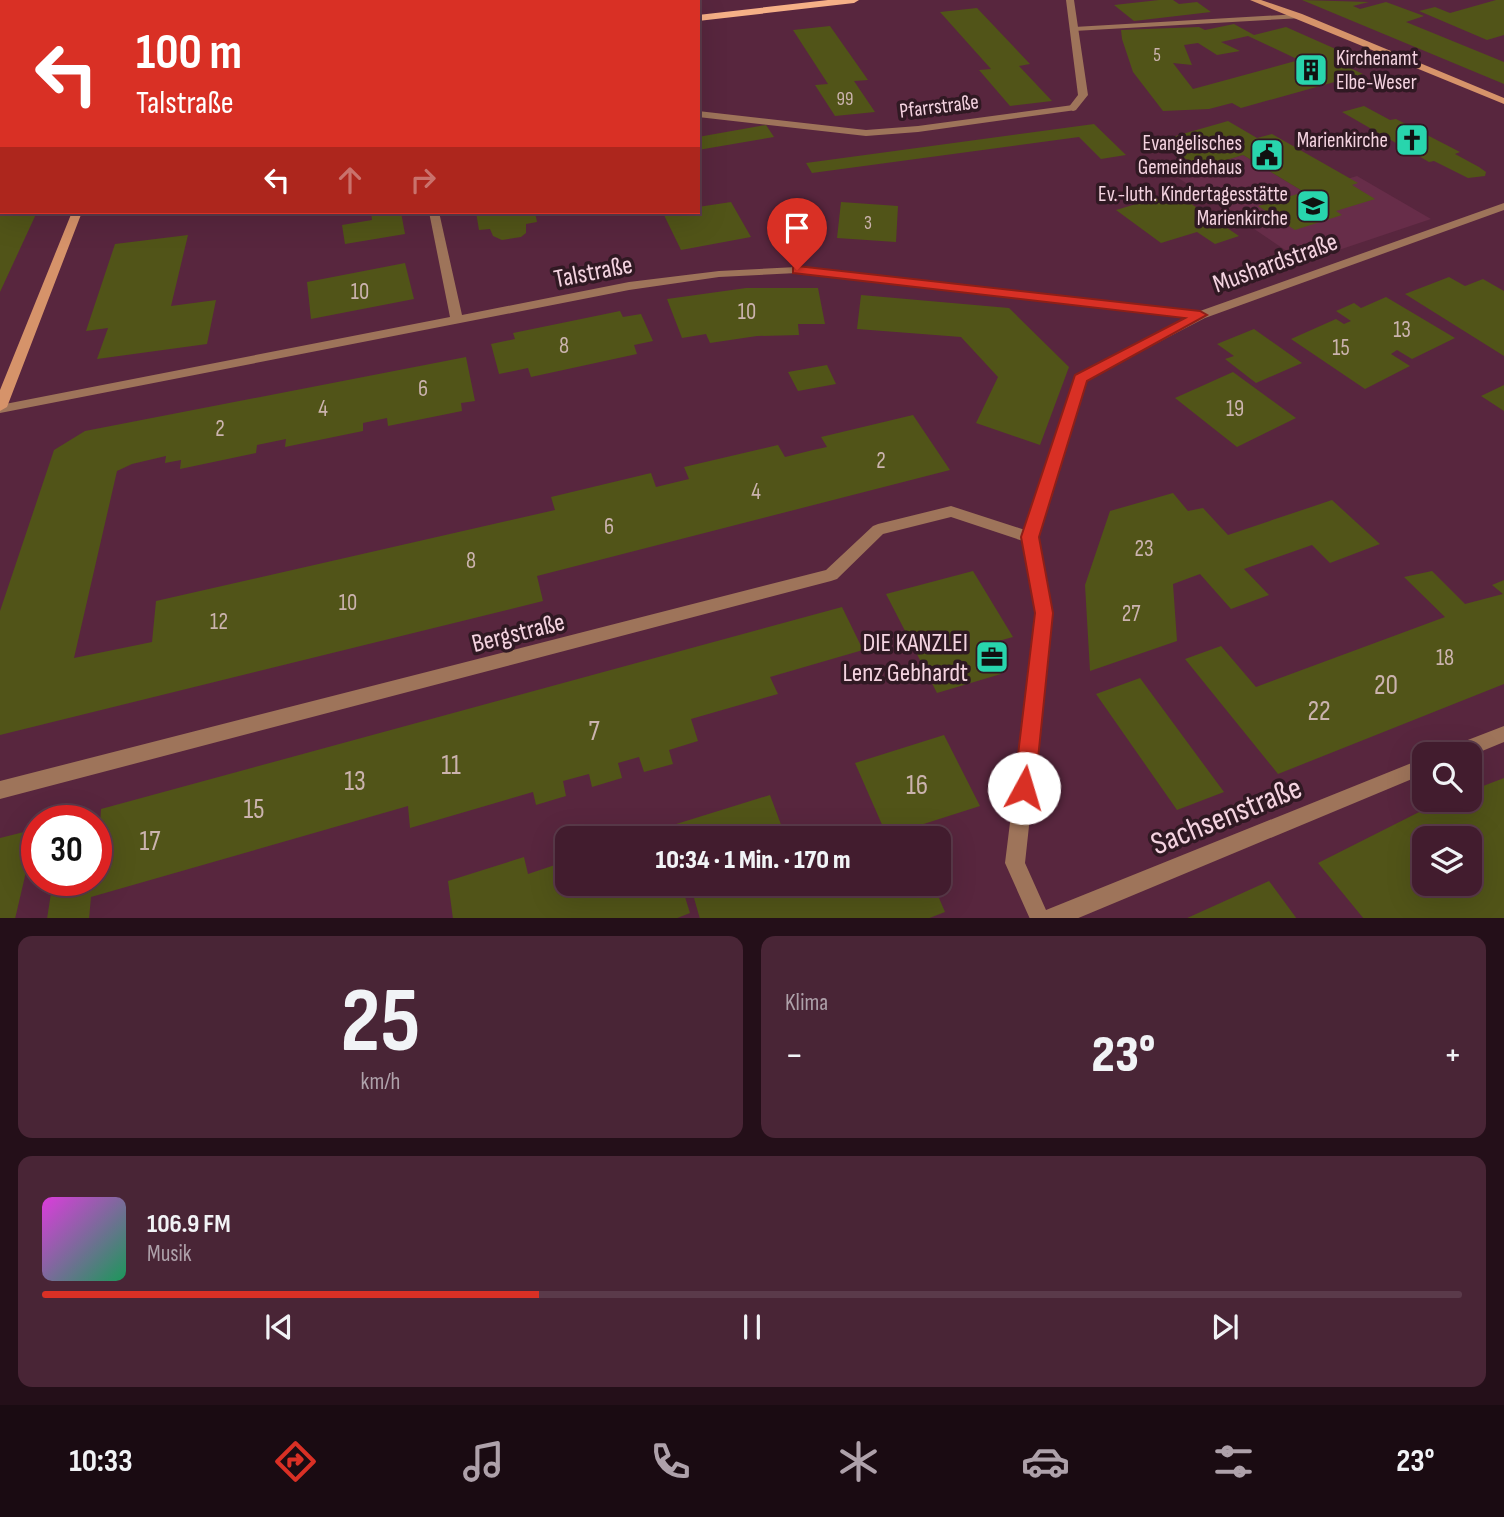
<!DOCTYPE html>
<html lang="de">
<head>
<meta charset="utf-8">
<style>
	:root { --surface:#421c2e; --page:#492536; --text:#f1f3f6; --muted:#aea1aa; --line:#5a3a4a; --accent:#d93025 }
	body { margin:0; font-family:"Sofia Sans Condensed",sans-serif; background:var(--page); color:var(--text); height:100vh; display:flex; flex-direction:column; font-size:26px; white-space:nowrap }
	* { box-sizing:border-box; margin:0 }
	p { font-size:23px; color:var(--muted) }
	.icon { flex:none; width:38px; height:38px; fill:none; stroke:currentColor; stroke-width:2; stroke-linecap:round; stroke-linejoin:round }
	.map { position:relative; height:918px; overflow:hidden }
	.drawer { display:flex; flex-direction:column; gap:18px; padding:18px; background:#240f19; flex:1 }
	.drawer>* { flex:none }
	.guide { position:absolute; left:0px; top:0px; width:700px; height:214px; box-shadow:0 7px 28px #0002,0 0 0 2px var(--line); background:#d93025; color:#fff; overflow:hidden }
	.buttons { position:absolute; left:1412px; top:742px; display:grid; gap:14px }
	.buttons a { display:grid; place-items:center; width:70px; height:70px; border-radius:14px; background:var(--surface); box-shadow:0 7px 28px #0002,0 0 0 2px var(--line); font-size:35px }
	.speed { position:absolute; left:21px; top:805px; display:flex; gap:14px; font-size:35px; font-weight:700; text-align:center }
	.speed>* { display:grid; place-content:center; width:91px; height:91px; border-radius:50%; background:var(--surface); box-shadow:0 7px 28px #0002,0 0 0 2px var(--line); line-height:1 }
	.speed .limit { border:10px solid #d22; background:#fff; color:#111 }
	.pin { position:absolute; display:grid; place-items:center; width:60px; height:60px; color:#fff; margin:-72px -30px; border-radius:50% 50% 50% 0; rotate:-45deg; box-shadow:0 0 7px #0007 }
	.pin .icon { rotate:45deg }
	.me { position:absolute; width:77px; margin:-38px; rotate:6deg; stroke-linejoin:round; filter:drop-shadow(0 0 5px #0008) }
	.turn { display:flex; align-items:center; gap:24px; height:147px; padding:0 21px; font-size:32px }
	.turn .icon { width:91px; height:91px; stroke-width:2.5 }
	.turn b { display:block; font-size:49px; line-height:60px }
	.lanes { display:flex; align-items:center; height:66px; padding:0 21px; background:#0003; justify-content:center; gap:35px; direction:ltr }
	.lanes .off { opacity:.35 }
	.big { font-size:52px; font-weight:800; line-height:1.1 }
	.drawer .card { flex:1; display:flex; flex-direction:column; justify-content:center; gap:10px; min-width:0; padding:0 24px; border-radius:14px; background:var(--page) }
	.drawer .dial { align-items:center; gap:0 }
	.dial b { font-size:91px; line-height:1 }
	.song { display:flex; align-items:center; gap:21px }
	.cover { width:84px; height:84px; border-radius:10px; background:linear-gradient(135deg,hsl(300 70% 55%),hsl(150 70% 35%)) }
	.played { height:7px; border-radius:4px; background:linear-gradient(90deg,var(--accent) 35%,var(--line) 35%) }
	.keys { display:flex; justify-content:space-around; direction:ltr }
	.heat { display:flex; justify-content:space-between; align-items:center; font-size:38px; direction:ltr }
	.drawer .tiles { flex:1; display:grid; gap:18px; grid-template-columns:1fr 1fr }
	.card:last-child { grid-column:span 2 }
	.trip { position:absolute; left:555px; top:826px; width:396px; height:70px; border-radius:14px; background:var(--surface); box-shadow:0 7px 28px #0002,0 0 0 2px var(--line); font-weight:800; line-height:70px; text-align:center }
	.tab-bar { display:flex; height:112px; justify-content:space-around; align-items:center; background:#1a0b12; color:var(--muted) }
	.tab-bar .icon { width:49px; height:49px }
	.tab-bar .selected { color:var(--accent) }
	.tab-bar b { font-size:32px; color:var(--text) }
	.map>svg:first-child { display:block }
	.built { fill:#672d49 }
	.building { fill:#515418; fill-rule:evenodd }
	.lines { fill:none; stroke-linecap:round; stroke-linejoin:round }
	.lane { fill:#9e745a; fill-rule:evenodd }
	.street { fill:#9e745a; fill-rule:evenodd }
	.secondary { fill:#d6936a; fill-rule:evenodd }
	.primary { fill:#f5b087; fill-rule:evenodd }
	.route { fill:#d93025; stroke:#8d1f18; stroke-width:2 }
	.labels { text-anchor:middle; stroke-width:7; stroke-linejoin:round; paint-order:stroke }
	.far-number-label { font-size:19px; fill:#cbb3ae }
	.far-poi-label { font-size:21px; fill:#f4d3e0; stroke:#301923; text-anchor:end }
	.far-street-label { font-size:21px; fill:#f4d3e0; stroke:#301923 }
	.number-label { font-size:23px; fill:#cbb3ae }
	.street-label { font-size:26px; fill:#f4d3e0; stroke:#301923 }
	.poi-label { font-size:26px; fill:#f4d3e0; stroke:#301923; text-anchor:end }
	.near-number-label { font-size:28px; fill:#cbb3ae }
	.near-street-label { font-size:32px; fill:#f4d3e0; stroke:#301923 }
</style>
</head>
<body>
<div class="map">
<svg width="1504" height="919" viewBox="0 0 1504 919">
	<rect width="100%" height="100%" fill="#58263e"/>
	<path class="built" d="M 1243,155 L 1304,192 L 1357,176 L 1431,219 L 1303,262 L 1174,175 Z"/>
	<path class="building" d="M 1159,0 L 1173,0 L 1179,4 L 1197,2 L 1211,12 L 1134,21 L 1114,5 Z
		M 1302,0 L 1369,2 L 1353,6 L 1360,9 L 1386,2 L 1424,16 L 1406,22 L 1504,62 L 1504,84 Z
		M 1496,0 L 1504,0 L 1504,35 L 1487,40 L 1419,11 L 1435,7 L 1450,13 Z
		M 977,8 L 1030,64 L 1019,66 L 1052,101 L 1010,106 L 979,70 L 991,69 L 940,12 Z
		M 1234,24 L 1254,35 L 1286,27 L 1365,62 L 1348,67 L 1363,74 L 1241,108 L 1232,103 L 1209,109 L 1163,111 L 1133,72 L 1122,39 L 1121,30 L 1199,27 L 1205,30 ZM 1248,36 L 1299,60 L 1193,89 L 1173,63 L 1192,65 L 1184,45 L 1198,43 L 1217,55 L 1240,51 L 1221,42 Z
		M 830,26 L 868,80 L 854,81 L 875,112 L 835,116 L 815,85 L 828,84 L 793,30 Z
		M 1364,106 L 1390,120 L 1396,119 L 1460,152 L 1455,154 L 1479,167 L 1486,172 L 1485,176 L 1468,178 L 1434,161 L 1429,162 L 1342,112 Z
		M 1228,121 L 1257,138 L 1272,134 L 1358,183 L 1352,185 L 1375,199 L 1336,211 L 1342,215 L 1295,230 L 1258,206 L 1304,192 L 1243,155 L 1200,168 L 1158,141 Z
		M 1094,124 L 1126,155 L 1101,159 L 1079,137 L 812,173 L 806,163 Z
		M 766,125 L 774,137 L 698,150 L 698,137 Z
		M 1178,195 L 1239,236 L 1215,244 L 1197,232 L 1161,243 L 1116,210 L 1156,198 L 1159,201 Z
		M 731,202 L 751,237 L 681,250 L 663,213 L 698,212 L 698,207 Z
		M 841,202 L 898,206 L 896,242 L 837,238 Z
		M 0,212 L 37,212 L 0,292 Z
		M 371,212 L 401,212 L 405,234 L 345,244 L 342,225 L 372,220 Z
		M 476,212 L 535,212 L 537,222 L 526,224 L 526,233 L 521,237 L 502,240 L 493,236 L 490,229 L 479,230 Z
		M 188,235 L 171,306 L 216,300 L 207,344 L 97,359 L 108,328 L 86,331 L 115,244 Z
		M 405,263 L 414,299 L 311,319 L 307,282 Z
		M 1449,277 L 1465,286 L 1483,279 L 1504,291 L 1504,356 L 1405,294 Z
		M 746,288 L 818,288 L 825,324 L 798,324 L 799,335 L 757,336 L 710,343 L 706,334 L 682,338 L 667,299 Z
		M 861,295 L 1009,308 L 1069,367 L 1040,445 L 976,423 L 998,377 L 961,337 L 857,329 Z
		M 1386,297 L 1455,338 L 1412,359 L 1397,350 L 1391,354 L 1410,366 L 1365,389 L 1291,339 L 1336,319 L 1344,324 L 1351,321 L 1336,311 L 1354,303 L 1361,308 Z
		M 620,311 L 623,317 L 641,314 L 653,341 L 634,345 L 637,354 L 531,377 L 528,368 L 499,374 L 491,344 L 515,339 L 513,333 Z
		M 1254,329 L 1302,363 L 1256,383 L 1225,359 L 1234,356 L 1217,344 Z
		M 466,357 L 475,401 L 461,403 L 462,411 L 388,426 L 387,418 L 363,423 L 363,431 L 285,447 L 286,439 L 257,445 L 256,453 L 180,469 L 181,460 L 165,463 L 166,456 L 132,464 L 117,471 L 74,658 L 152,642 L 156,601 L 555,510 L 551,497 L 651,473 L 656,487 L 689,479 L 684,467 L 778,445 L 785,457 L 813,450 L 827,447 L 821,437 L 913,415 L 950,470 L 537,576 L 543,601 L 0,735 L 0,611 L 54,450 L 85,431 Z
		M 827,365 L 836,384 L 798,391 L 788,372 Z
		M 1233,372 L 1296,418 L 1237,447 L 1175,398 Z
		M 1504,385 L 1504,411 L 1481,396 Z
		M 1173,493 L 1188,511 L 1203,508 L 1228,535 L 1332,500 L 1380,544 L 1330,563 L 1312,545 L 1244,569 L 1269,595 L 1231,609 L 1200,574 L 1173,584 L 1177,641 L 1090,671 L 1085,585 L 1110,511 Z
		M 973,571 L 1013,637 L 984,645 L 1001,674 L 937,693 L 886,594 Z
		M 1432,571 L 1465,604 L 1503,594 L 1492,585 L 1504,580 L 1504,684 L 1278,774 L 1185,659 L 1221,646 L 1256,687 L 1445,617 L 1404,577 Z
		M 842,607 L 863,650 L 770,677 L 778,694 L 691,719 L 698,741 L 669,750 L 673,764 L 644,772 L 639,757 L 618,763 L 622,778 L 592,787 L 589,774 L 563,781 L 566,796 L 536,805 L 533,792 L 410,828 L 408,806 L 91,897 L 89,919 L 47,919 L 53,880 L 96,880 L 96,827 L 100,826 L 101,809 Z
		M 1140,678 L 1224,792 L 1177,810 L 1096,694 Z
		M 944,735 L 980,806 L 908,829 L 912,838 L 882,838 L 887,836 L 855,763 Z
		M 1504,778 L 1504,919 L 1364,919 L 1318,863 L 1441,801 L 1470,800 L 1470,791 ZM 1424,838 L 1470,838 L 1470,884 L 1424,884 Z
		M 770,795 L 786,838 L 677,838 L 673,825 Z
		M 36,829 L 15,919 L 0,919 L 0,838 Z
		M 663,829 L 666,838 L 638,838 Z
		M 524,857 L 528,874 L 567,861 L 567,884 L 681,884 L 690,913 L 675,919 L 453,919 L 448,881 Z
		M 1269,881 L 1297,919 L 1185,919 Z
		M 690,884 L 933,884 L 945,912 L 927,919 L 700,919 Z"/>
	<g class="lines">
		<path class="lane" d="M 1299,14 L 1302,14 L 1302,18 L 1074,31 L 1070,29 L 1074,27 Z
			M 1073,105 L 1076,106 L 1076,110 L 918,132 L 866,136 L 698,117 L 698,111 L 866,130 L 918,126 Z"/>
		<path class="street" d="M 175,0 L 183,0 L 174,2 Z
			M 637,0 L 645,0 L 645,2 L 637,2 Z
			M 1066,0 L 1074,0 L 1088,95 L 1076,110 L 1073,111 L 1068,108 L 1078,95 Z
			M 1504,203 L 1504,210 L 1205,318 L 1086,380 L 1038,537 L 1052,613 L 1025,863 L 1046,910 L 1424,758 L 1424,774 L 1076,919 L 1030,919 L 1005,863 L 1036,613 L 1023,541 L 951,517 L 883,534 L 837,579 L 831,581 L 0,799 L 0,781 L 826,570 L 873,526 L 878,524 L 951,506 L 1025,530 L 1075,375 L 1188,317 L 797,273 L 719,277 L 629,290 L 0,413 L 0,405 L 450,317 L 429,212 L 439,212 L 462,315 L 629,282 L 719,271 L 797,267 L 1200,311 Z
			M 1504,726 L 1504,742 L 1470,756 L 1444,754 L 1447,748 Z"/>
		<path class="secondary" d="M 1250,0 L 1261,0 L 1302,14 L 1504,98 L 1504,104 Z
			M 72,212 L 82,212 L 7,407 L 0,411 L 0,390 Z"/>
		<path class="primary" d="M 828,0 L 859,0 L 854,3 L 698,21 L 698,15 Z
			M 0,90 L 2,90 L 0,97 Z
			M 0,107 L 2,107 L 2,113 L 0,113 Z"/>
	</g>
	<path class="route" d="M 797,266 L 1200,311 L 1207,315 L 1087,381 L 1039,537 L 1053,613 L 1035,788 L 1032,795 L 1024,798 L 1017,795 L 1014,788 L 1035,613 L 1021,537 L 1075,375 L 1185,318 L 793,273 L 793,267 Z"/>
	<defs>
		<symbol id="building-square" viewBox="-11 -11 22 22"><rect x="-9" y="-9" width="18" height="18" rx="4" fill="#28d5ad" stroke="#301923"/><path d="M-4-6H4V6H1V3H-1V6H-4ZM-2.5-4.3h1.7v1.8h-1.7ZM.8-4.3h1.7v1.8H.8ZM-2.5-1h1.7V.8h-1.7ZM.8-1h1.7V.8H.8Z" fill="#111"/></symbol>
		<symbol id="church-square" viewBox="-11 -11 22 22"><rect x="-9" y="-9" width="18" height="18" rx="4" fill="#28d5ad" stroke="#301923"/><path d="M-1.2-6h2.4v3.5h3.3v2.4h-3.3V6h-2.4V-.1h-3.3v-2.4h3.3Z" fill="#111"/></symbol>
		<symbol id="civic-square" viewBox="-11 -11 22 22"><rect x="-9" y="-9" width="18" height="18" rx="4" fill="#28d5ad" stroke="#301923"/><path d="M-.6-6.5H3V-4.5H.6V-3L4-1V1h2V6H-6V1h2V-1L-.6-3ZM-1.2 2.5V6h2.4V2.5Z" fill="#111"/></symbol>
		<symbol id="school-square" viewBox="-11 -11 22 22"><rect x="-9" y="-9" width="18" height="18" rx="4" fill="#28d5ad" stroke="#301923"/><path d="M0-5L7-2L0 1L-7-2ZM-4 1L0 2.5L4 1V4Q0 6-4 4Z" fill="#111"/></symbol>
		<symbol id="office-square" viewBox="-11 -11 22 22"><rect x="-9" y="-9" width="18" height="18" rx="4" fill="#28d5ad" stroke="#301923"/><path d="M-6-3h4V-5.5h4V-3h4V5H-6ZM-1-4.5V-3h2v-1.5ZM-6 0V1H6V0Z" fill="#111"/></symbol>
	</defs>
	<g fill-rule="evenodd">
		<use href="#building-square" x="1292" y="51" width="38" height="38"/>
		<use href="#church-square" x="1393" y="121" width="38" height="38"/>
		<use href="#civic-square" x="1248" y="136" width="38" height="38"/>
		<use href="#school-square" x="1294" y="187" width="38" height="38"/>
		<use href="#office-square" x="973" y="638" width="38" height="38"/>
	</g>
	<g class="labels">
		<g class="far-number-label">
			<text x="1157" y="61">5</text>
			<text x="845" y="105">99</text>
			<text x="868" y="229">3</text>
		</g>
		<g class="far-poi-label">
			<text x="1336" y="65" text-anchor="start">Kirchenamt<tspan x="1336" dy="24">Elbe-Weser</tspan></text>
			<text x="1388" y="147">Marienkirche</text>
			<text x="1242" y="150">Evangelisches<tspan x="1242" dy="24">Gemeindehaus</tspan></text>
			<text x="1288" y="201">Ev.-luth. Kindertagesstätte<tspan x="1288" dy="24">Marienkirche</tspan></text>
		</g>
		<g class="far-street-label">
			<text transform="translate(939 106) rotate(-7)" y="7">Pfarrstraße</text>
		</g>
		<g class="number-label">
			<text x="360" y="299">10</text>
			<text x="747" y="319">10</text>
			<text x="1402" y="337">13</text>
			<text x="564" y="353">8</text>
			<text x="1341" y="355">15</text>
			<text x="423" y="396">6</text>
			<text x="323" y="416">4</text>
			<text x="1235" y="416">19</text>
			<text x="220" y="436">2</text>
			<text x="881" y="468">2</text>
			<text x="756" y="499">4</text>
			<text x="609" y="534">6</text>
			<text x="1144" y="556">23</text>
			<text x="471" y="568">8</text>
			<text x="348" y="610">10</text>
			<text x="1131" y="621">27</text>
			<text x="219" y="629">12</text>
			<text x="1445" y="665">18</text>
		</g>
		<g class="street-label">
			<text transform="translate(1275 262) rotate(-20)" y="9">Mushardstraße</text>
			<text transform="translate(593 271) rotate(-11)" y="9">Talstraße</text>
			<text transform="translate(518 632) rotate(-14)" y="9">Bergstraße</text>
		</g>
		<g class="poi-label">
			<text x="968" y="651">DIE KANZLEI<tspan x="968" dy="30">Lenz Gebhardt</tspan></text>
		</g>
		<g class="near-number-label">
			<text x="1386" y="694">20</text>
			<text x="1319" y="720">22</text>
			<text x="594" y="740">7</text>
			<text x="451" y="774">11</text>
			<text x="355" y="790">13</text>
			<text x="917" y="794">16</text>
			<text x="254" y="818">15</text>
			<text x="150" y="850">17</text>
		</g>
		<g class="near-street-label">
			<text transform="translate(1226 815) rotate(-22)" y="11">Sachsenstraße</text>
		</g>
	</g>
</svg>
<div class="buttons">
<a><svg class="icon" aria-label="search" viewBox="0 0 24 24"><circle cx="10" cy="10" r="6"/><path d="M15 15l6 6"/></svg></a>
<a><svg class="icon" aria-label="layers" viewBox="0 0 24 24"><path d="M12 4l9 5-9 5-9-5zM3 14l9 5 9-5"/></svg></a>
</div>
<div class="speed"><div class="limit">30</div></div>
<div class="pin" style="left:797px;top:270px;background:#d93025"><svg class="icon" aria-label="arrive" viewBox="0 0 24 24"><path d="M6 21V4h12l-3 4 3 4H6"/></svg></div>
<svg class="me" style="left:1024px;top:788px" viewBox="-20 -20 40 40"><circle r="19" fill="#fff"/><path d="M0-13L10 11 0 6-10 11z" fill="#d93025"/></svg>
<div class="trip">10:34 · 1 Min. · 170 m</div>
<div class="guide">
<div class="turn"><svg class="icon" aria-label="left" viewBox="0 0 24 24"><path d="M17 20v-9H6M10 6l-5 5 5 5"/></svg><div><b>100 m</b>Talstraße</div></div>
<div class="lanes"><svg class="icon" aria-label="left" viewBox="0 0 24 24"><path d="M17 20v-9H6M10 6l-5 5 5 5"/></svg><svg class="icon off" aria-label="ahead" viewBox="0 0 24 24"><path d="M12 20V5M6 11l6-6 6 6"/></svg><svg class="icon off" aria-label="right" viewBox="0 0 24 24"><path d="M7 20v-9h11M14 6l5 5-5 5"/></svg></div>
</div>
</div>
<section class="drawer">
<div class="tiles">
<div class="card dial"><b>25</b><p>km/h</p></div>
<div class="card"><p>Klima</p>
<div class="heat"><a>−</a><b class="big">23°</b><a>+</a></div>
</div>
<div class="card">
<div class="song"><i class="cover"></i><div><b>106.9 FM</b><p>Musik</p></div></div>
<div class="played"></div>
<div class="keys"><svg class="icon" aria-label="previous" viewBox="0 0 24 24"><path d="M18 5L8 12l10 7zM5 5v14"/></svg><svg class="icon" aria-label="pause" viewBox="0 0 24 24"><path d="M8 5v14M16 5v14"/></svg><svg class="icon" aria-label="next" viewBox="0 0 24 24"><path d="M6 5l10 7-10 7zM19 5v14"/></svg></div>
</div>
</div>
</section>
<nav class="tab-bar">
<b>10:33</b>
<svg class="icon selected" aria-label="directions" viewBox="0 0 24 24"><path d="M12 3l9 9-9 9-9-9zM9 14v-3h6M13 9l2 2-2 2"/></svg>
<svg class="icon" aria-label="music" viewBox="0 0 24 24"><path d="M9 18V5l10-2v13"/><circle cx="6" cy="18" r="3"/><circle cx="16" cy="16" r="3"/></svg>
<svg class="icon" aria-label="phone" viewBox="0 0 24 24"><path d="M5 4h4l2 5-3 2q2 4 5 5l2-3 5 2v4C11 20 4 13 5 4z"/></svg>
<svg class="icon" aria-label="climate" viewBox="0 0 24 24"><path d="M12 3v18M4 7l16 10M4 17L20 7"/></svg>
<svg class="icon" aria-label="car" viewBox="0 0 24 24"><path d="M5 17H2v-5l4-1 3-4h7l3 4 3 1v5h-3M9 17h6M6 11h13"/><circle cx="7" cy="17" r="2"/><circle cx="17" cy="17" r="2"/></svg>
<svg class="icon" aria-label="filters" viewBox="0 0 24 24"><path d="M4 7h16M4 17h16"/><circle cx="9" cy="7" r="2"/><circle cx="15" cy="17" r="2"/></svg>
<b>23°</b>
</nav>
</body>
</html>
